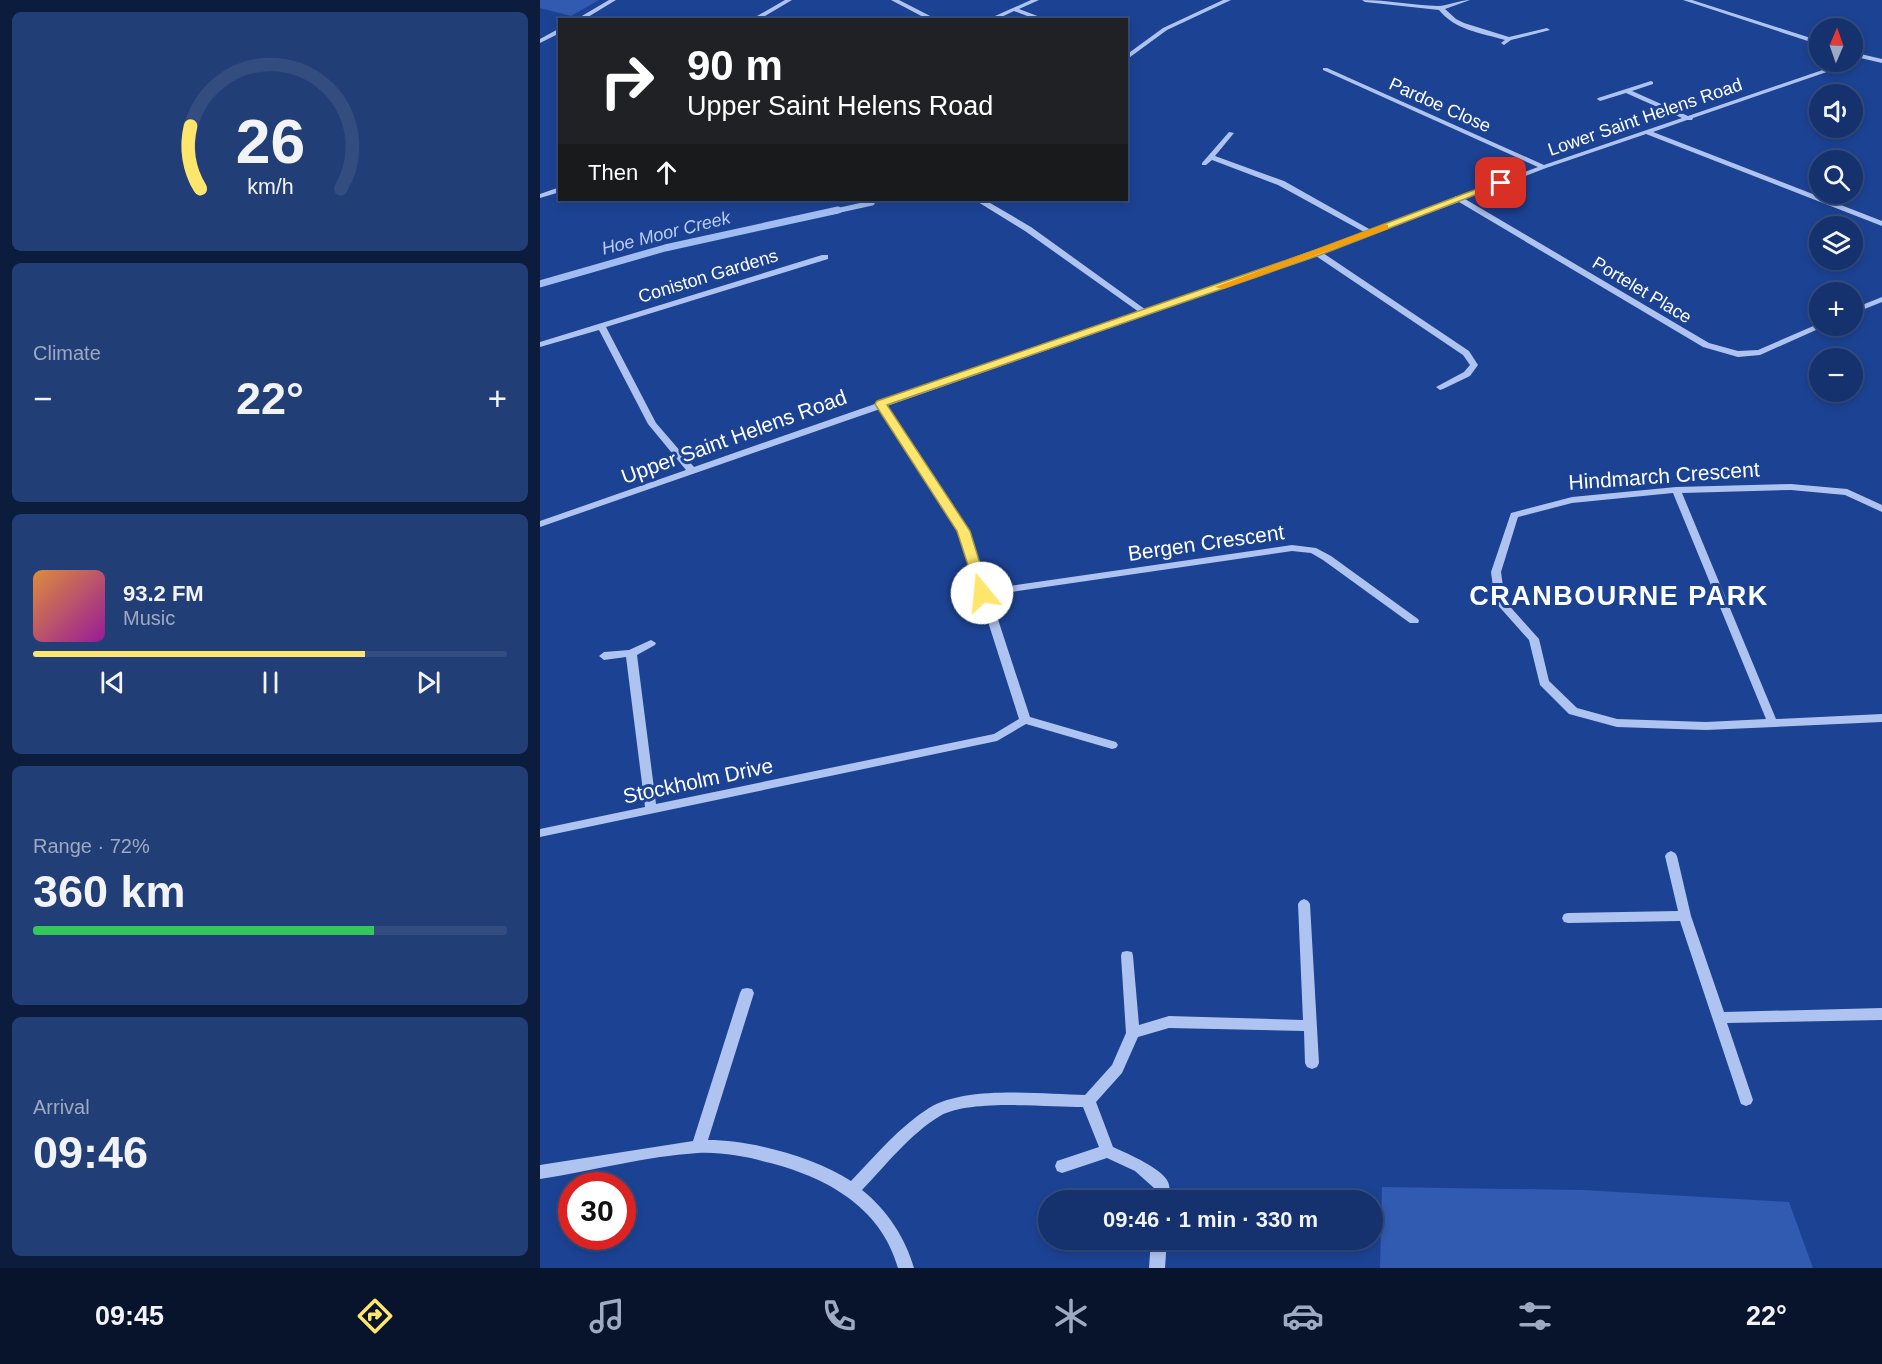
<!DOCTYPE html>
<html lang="en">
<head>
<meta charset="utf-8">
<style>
	:root { --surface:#15326e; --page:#223e76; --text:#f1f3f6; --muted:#9daac2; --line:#344d81; --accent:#fee66c }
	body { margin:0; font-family:Arial,sans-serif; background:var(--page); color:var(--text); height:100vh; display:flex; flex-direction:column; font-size:22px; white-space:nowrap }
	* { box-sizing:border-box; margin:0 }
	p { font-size:20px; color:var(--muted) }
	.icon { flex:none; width:33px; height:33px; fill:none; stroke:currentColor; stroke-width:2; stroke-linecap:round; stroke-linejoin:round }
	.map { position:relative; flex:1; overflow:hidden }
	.panel { display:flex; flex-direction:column; gap:12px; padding:12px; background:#0c1c3c; width:540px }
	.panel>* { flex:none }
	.top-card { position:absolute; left:18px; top:18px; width:570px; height:183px; border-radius:0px; box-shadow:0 3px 9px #0003,0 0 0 2px var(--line); background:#202124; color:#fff; overflow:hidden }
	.needle { width:39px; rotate:2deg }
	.fabs { position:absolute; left:1269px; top:18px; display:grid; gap:12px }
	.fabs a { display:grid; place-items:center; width:54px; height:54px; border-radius:50%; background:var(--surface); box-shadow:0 3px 9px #0003,0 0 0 2px var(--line); font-size:30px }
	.speed { position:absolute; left:18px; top:1172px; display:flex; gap:12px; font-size:30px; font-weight:700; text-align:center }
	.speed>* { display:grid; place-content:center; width:78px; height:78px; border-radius:50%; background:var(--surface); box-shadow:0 3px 9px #0003,0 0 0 2px var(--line); line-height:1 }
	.speed .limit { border:9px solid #d22; background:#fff; color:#111 }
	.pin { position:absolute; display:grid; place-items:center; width:51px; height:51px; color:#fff; margin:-26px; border-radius:12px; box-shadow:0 3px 9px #0006 }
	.me { position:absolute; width:66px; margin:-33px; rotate:343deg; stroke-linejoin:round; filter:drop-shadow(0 0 4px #0008) }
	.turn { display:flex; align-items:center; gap:21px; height:126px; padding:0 30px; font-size:27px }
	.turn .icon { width:78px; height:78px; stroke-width:2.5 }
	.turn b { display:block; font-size:42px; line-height:51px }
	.then { display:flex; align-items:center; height:57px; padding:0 30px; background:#0003; gap:12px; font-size:22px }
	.big { font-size:45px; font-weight:700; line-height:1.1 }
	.panel .widget { flex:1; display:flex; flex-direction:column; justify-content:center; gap:9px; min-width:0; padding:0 21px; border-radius:9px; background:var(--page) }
	.panel .dial { align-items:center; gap:0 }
	.dial svg { height:156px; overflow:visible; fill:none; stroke:var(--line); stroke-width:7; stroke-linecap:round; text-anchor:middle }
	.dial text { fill:var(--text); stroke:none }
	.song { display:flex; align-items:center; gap:18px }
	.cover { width:72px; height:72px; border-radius:9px; background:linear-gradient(135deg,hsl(30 70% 55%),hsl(300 70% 35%)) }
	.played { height:6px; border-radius:3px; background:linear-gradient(90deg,var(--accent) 70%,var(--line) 70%) }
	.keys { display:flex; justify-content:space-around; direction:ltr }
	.heat { display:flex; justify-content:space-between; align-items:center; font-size:33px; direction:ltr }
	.charge { height:9px; border-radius:4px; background:linear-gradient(90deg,#34c759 72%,var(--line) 0) }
	.trip { position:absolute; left:498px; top:1190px; width:345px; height:60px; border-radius:30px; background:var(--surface); box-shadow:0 3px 9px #0003,0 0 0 2px var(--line); font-weight:700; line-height:60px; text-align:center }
	.tab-bar { display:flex; height:96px; justify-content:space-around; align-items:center; background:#08142c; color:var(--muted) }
	.tab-bar .icon { width:42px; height:42px }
	.tab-bar .active { color:var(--accent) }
	.tab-bar b { font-size:27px; color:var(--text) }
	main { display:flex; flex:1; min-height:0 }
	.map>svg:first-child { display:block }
	.green { fill:#305bb1 }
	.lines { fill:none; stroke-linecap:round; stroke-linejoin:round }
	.stream-far1 { stroke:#a1bcf0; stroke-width:5 }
	.stream { stroke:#a1bcf0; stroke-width:7 }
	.minor { fill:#aec3ef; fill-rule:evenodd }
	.route { fill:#fee66c; stroke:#a59646; stroke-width:1.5 }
	.slow { fill:#f59e0b }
	.labels { text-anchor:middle; stroke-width:6; stroke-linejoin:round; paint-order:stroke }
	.far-street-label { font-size:18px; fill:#fff; stroke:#1c4293 }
	.far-water-label { font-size:18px; font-style:italic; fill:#bacef5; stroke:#1c4293 }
	.street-label { font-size:21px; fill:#fff; stroke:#1c4293 }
	.district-label { font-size:27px; font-weight:bold; letter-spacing:1.5px; fill:#fff; stroke:#1c4293 }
</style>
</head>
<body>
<main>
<section class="panel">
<div class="widget dial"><svg viewBox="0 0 100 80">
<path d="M14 69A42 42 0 1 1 86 69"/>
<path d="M14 69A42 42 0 0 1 9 37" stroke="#fee66c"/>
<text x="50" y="56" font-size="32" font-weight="700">26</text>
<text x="50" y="72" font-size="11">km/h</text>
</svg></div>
<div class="widget"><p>Climate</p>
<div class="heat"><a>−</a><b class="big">22°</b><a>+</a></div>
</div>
<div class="widget">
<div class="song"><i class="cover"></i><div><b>93.2 FM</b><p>Music</p></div></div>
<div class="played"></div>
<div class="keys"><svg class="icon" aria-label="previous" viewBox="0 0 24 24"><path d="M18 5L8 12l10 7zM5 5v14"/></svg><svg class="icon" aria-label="pause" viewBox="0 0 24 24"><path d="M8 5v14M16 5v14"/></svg><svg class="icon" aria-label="next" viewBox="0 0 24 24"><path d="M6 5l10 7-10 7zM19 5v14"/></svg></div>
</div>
<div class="widget"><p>Range · 72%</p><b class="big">360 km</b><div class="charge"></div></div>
<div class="widget"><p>Arrival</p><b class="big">09:46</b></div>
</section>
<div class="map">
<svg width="1342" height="1268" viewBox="0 0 1342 1268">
	<rect width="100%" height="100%" fill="#1c4293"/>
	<path class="green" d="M 0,0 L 59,0 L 31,16 L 0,8 Z
		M 842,1187 L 1043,1190 L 1249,1202 L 1273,1268 L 840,1268 Z"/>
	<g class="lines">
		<path class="stream-far1" d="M 291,212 L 332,203"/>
		<path class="stream" d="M 0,284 L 125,248 L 298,210"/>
		<path class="minor" d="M 69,0 L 76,0 L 43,20 L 35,20 Z
			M 245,0 L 252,0 L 218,20 L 210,20 Z
			M 351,0 L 359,0 L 398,20 L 389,20 Z
			M 491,0 L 499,0 L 479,9 L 508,20 L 498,20 L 474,11 L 455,20 L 446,20 Z
			M 683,0 L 691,0 L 627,30 L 586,60 L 586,55 L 623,28 Z
			M 822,0 C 848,0 872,5 898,6 C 908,6 919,0 930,0 L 905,9 L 916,19 L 924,23 L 969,37 L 1007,28 L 1010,30 L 971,40 L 964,45 L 961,43 L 965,40 C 941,33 915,30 899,10 L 825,2 Z
			M 1143,0 L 1152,0 L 1280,41 L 1280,45 Z
			M 20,28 L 20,33 L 0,43 L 0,39 Z
			M 1312,52 L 1342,59 L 1342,63 L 1312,56 Z
			M 1313,61 L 1313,63 L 1153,118 L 1152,120 L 1147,120 L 1113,132 L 1342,221 L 1342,226 L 1106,134 L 1006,168 L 925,199 L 1169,343 L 1198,351 L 1218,350 L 1278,324 L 1285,326 L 1220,355 L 1198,357 L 1163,347 L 919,202 L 783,253 L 929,351 L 938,365 L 930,376 L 903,389 L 900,390 L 896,387 L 924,372 L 930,365 L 923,355 L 776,256 L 347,406 L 429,531 L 448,589 L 752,545 L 776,548 L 791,556 L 878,619 L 879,621 L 878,623 L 870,623 L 783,560 L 771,553 L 752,551 L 450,595 L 490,717 L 576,742 L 578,745 L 576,748 L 572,749 L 486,724 L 457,741 L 0,837 L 0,829 L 105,807 L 86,657 L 64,660 L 59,656 L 64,652 L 89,650 L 111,640 L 116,643 L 115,645 L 97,655 L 116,804 L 454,734 L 479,719 L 419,531 L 340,409 L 0,527 L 0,521 L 146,470 L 108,424 L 59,330 L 0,347 L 0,342 L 282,255 L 288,255 L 288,259 L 66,327 L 116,423 L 154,467 L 599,312 L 485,231 L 438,202 L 438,200 L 445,200 L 491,227 L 606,310 L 824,232 L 738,185 L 672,160 L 666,165 L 662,165 L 662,163 L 689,132 L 694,133 L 675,156 L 744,181 L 831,230 L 915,198 L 915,196 L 920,196 L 998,167 L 783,70 L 783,68 L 787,68 L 1004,165 L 1142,118 L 1086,93 L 1060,101 L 1057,99 L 1058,98 L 1111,81 L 1113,82 L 1113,84 L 1092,91 L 1148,116 L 1306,62 Z
			M 20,187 L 20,192 L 0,198 L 0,194 Z
			M 1342,297 L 1342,302 L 1312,314 L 1312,309 Z
			M 1251,484 L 1307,489 L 1342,505 L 1342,512 L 1305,495 L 1251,490 L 1142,493 L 1236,719 L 1342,714 L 1342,722 L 1166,730 L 1077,727 L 1029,714 L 1000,685 L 989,640 L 955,602 L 951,572 L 971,513 L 1032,497 L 1136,487 ZM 1133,493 L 1226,719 L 1166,722 L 1077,719 L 1037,708 L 1009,681 L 999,639 L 965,601 L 961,572 L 978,517 L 1032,503 Z
			M 1131,851 L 1135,853 L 1137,856 L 1151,916 L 1184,1012 L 1342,1008 L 1342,1020 L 1187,1023 L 1213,1100 L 1211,1104 L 1206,1106 L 1201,1104 L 1140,921 L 1028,923 L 1024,922 L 1022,918 L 1024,914 L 1028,913 L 1138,911 L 1125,856 L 1127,853 Z
			M 764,899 L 768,901 L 770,904 L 779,1063 L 777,1067 L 772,1069 L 767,1067 L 765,1063 L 764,1031 L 629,1028 L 598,1037 L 582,1073 L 556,1102 L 573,1147 C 586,1153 627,1170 629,1185 C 630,1189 629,1196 628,1200 L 614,1200 L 614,1188 L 595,1171 L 567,1158 L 522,1173 L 517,1171 L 515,1166 L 517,1161 L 559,1147 L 543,1107 C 509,1107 429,1099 400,1116 C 370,1134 346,1165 322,1190 C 347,1210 365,1237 374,1268 L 358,1268 C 341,1206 284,1176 226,1162 C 204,1156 181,1152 158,1153 C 105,1156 53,1171 0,1179 L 0,1165 L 153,1141 L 200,993 L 202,989 L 207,988 L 212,989 L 214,993 L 168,1140 C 212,1140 274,1157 311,1181 C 335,1156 359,1127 389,1108 C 426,1085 502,1094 545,1095 L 572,1065 L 586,1033 L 581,956 L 582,952 L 587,951 L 592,952 L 593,956 L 599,1025 L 629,1016 L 763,1020 L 758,904 L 760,901 Z
			M 611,1239 L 627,1239 L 625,1268 L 609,1268 Z"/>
	</g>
	<path class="route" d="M 958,181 L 966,183 L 780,255 L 347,405 L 430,531 L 449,593 L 447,596 L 438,596 L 417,531 L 335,404 L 337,401 L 773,251 Z"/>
	<path class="slow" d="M 845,224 L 848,225 L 848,229 L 683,289 L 675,287 Z"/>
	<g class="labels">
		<g class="far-street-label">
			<text transform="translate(900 105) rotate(24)" y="6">Pardoe Close</text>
			<text transform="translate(1105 117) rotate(-19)" y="6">Lower Saint Helens Road</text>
			<text transform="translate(168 276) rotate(-17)" y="6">Coniston Gardens</text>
			<text transform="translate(1102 290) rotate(31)" y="6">Portelet Place</text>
		</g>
		<g class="far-water-label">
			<text transform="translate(126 233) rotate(-14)" y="6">Hoe Moor Creek</text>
		</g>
		<g class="street-label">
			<text transform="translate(194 437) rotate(-20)" y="7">Upper Saint Helens Road</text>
			<text transform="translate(1124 476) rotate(-4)" y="7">Hindmarch Crescent</text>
			<text transform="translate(666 543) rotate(-8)" y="7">Bergen Crescent</text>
			<text transform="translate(158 781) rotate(-12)" y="7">Stockholm Drive</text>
		</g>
		<g class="district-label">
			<text x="1079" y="605">CRANBOURNE PARK</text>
		</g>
	</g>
</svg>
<div class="fabs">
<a><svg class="needle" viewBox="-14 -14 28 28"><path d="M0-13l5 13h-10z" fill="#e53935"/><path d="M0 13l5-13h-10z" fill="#9daac2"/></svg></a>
<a><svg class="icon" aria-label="sound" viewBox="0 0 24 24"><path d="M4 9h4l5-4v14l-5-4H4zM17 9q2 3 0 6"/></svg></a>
<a><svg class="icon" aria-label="search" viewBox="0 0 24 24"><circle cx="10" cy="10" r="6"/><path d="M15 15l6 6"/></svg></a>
<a><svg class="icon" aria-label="layers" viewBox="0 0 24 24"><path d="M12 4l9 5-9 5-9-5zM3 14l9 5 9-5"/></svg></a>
<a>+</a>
<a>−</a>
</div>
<div class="speed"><div class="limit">30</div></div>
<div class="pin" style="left:961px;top:183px;background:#d93025"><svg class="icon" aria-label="arrive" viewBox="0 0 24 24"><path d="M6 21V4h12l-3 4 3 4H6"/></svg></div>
<svg class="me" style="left:442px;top:593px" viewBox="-20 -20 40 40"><circle r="19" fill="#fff"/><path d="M0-13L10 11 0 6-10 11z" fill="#fee66c"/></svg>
<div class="trip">09:46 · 1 min · 330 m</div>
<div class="top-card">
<div class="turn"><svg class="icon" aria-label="right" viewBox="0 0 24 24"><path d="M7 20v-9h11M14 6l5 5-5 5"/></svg><div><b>90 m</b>Upper Saint Helens Road</div></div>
<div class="then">Then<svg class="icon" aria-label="ahead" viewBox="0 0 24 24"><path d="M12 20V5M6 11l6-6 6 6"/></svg></div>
</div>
</div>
</main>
<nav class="tab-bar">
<b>09:45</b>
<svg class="icon active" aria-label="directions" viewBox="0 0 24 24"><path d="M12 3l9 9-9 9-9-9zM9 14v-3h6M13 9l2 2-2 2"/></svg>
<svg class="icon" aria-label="music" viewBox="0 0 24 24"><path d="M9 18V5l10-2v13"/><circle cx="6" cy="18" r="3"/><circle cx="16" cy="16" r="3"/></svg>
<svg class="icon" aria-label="phone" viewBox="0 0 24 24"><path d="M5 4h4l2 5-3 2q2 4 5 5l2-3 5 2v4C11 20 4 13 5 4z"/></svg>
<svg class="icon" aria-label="climate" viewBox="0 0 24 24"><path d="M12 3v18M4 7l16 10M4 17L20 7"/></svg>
<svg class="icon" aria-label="car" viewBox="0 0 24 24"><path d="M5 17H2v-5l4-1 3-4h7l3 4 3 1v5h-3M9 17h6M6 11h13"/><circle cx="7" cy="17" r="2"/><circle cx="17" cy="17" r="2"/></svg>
<svg class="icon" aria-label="filters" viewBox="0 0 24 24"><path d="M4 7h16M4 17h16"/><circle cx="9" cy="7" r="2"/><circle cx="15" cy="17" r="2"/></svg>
<b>22°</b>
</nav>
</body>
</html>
